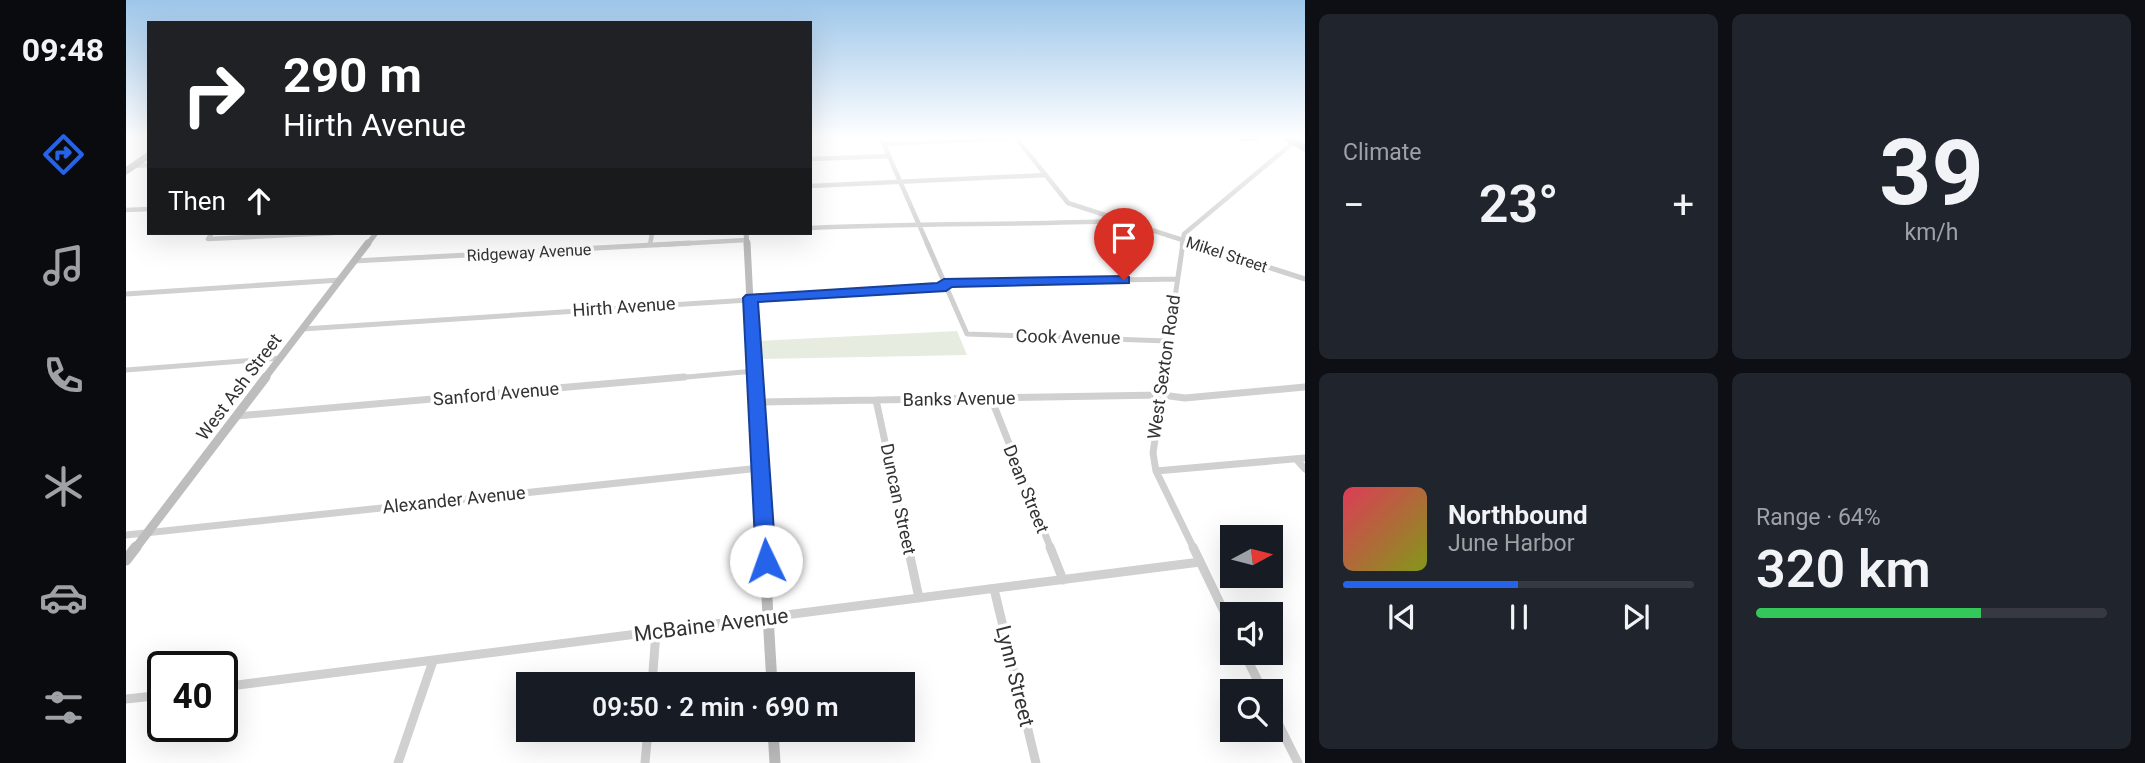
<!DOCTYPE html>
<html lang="en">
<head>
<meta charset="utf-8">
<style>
	:root { --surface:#171b24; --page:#20242c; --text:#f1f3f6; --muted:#9ea1a6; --line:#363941; --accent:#2563eb }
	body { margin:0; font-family:Roboto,sans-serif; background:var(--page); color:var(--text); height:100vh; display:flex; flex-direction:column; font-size:26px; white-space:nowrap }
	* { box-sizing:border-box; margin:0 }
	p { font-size:23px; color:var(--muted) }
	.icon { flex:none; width:38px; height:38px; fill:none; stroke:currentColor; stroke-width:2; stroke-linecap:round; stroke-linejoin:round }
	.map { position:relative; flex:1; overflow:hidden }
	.details { display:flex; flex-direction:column; gap:14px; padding:14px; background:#0d0f14; width:840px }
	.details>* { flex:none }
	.guide { position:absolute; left:21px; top:21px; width:665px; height:214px; border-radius:0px; box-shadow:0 7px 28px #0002; background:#202124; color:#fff; overflow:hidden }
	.needle { width:46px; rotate:83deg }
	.fabs { position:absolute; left:1094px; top:525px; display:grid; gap:14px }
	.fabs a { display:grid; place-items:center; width:63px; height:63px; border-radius:0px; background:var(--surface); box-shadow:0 7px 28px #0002; font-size:35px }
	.speed { position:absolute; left:21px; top:651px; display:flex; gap:14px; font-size:35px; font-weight:700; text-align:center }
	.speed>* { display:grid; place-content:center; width:91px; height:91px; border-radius:50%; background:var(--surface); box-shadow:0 7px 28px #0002; line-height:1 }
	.speed .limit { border:4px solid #111; border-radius:10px; background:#fff; color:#111 }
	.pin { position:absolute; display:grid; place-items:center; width:60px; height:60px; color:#fff; margin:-72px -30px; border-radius:50% 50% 50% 0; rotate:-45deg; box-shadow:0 0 7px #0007 }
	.pin .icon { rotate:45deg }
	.me { position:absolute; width:77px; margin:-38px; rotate:357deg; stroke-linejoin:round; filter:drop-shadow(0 0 5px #0008) }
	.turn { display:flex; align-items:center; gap:24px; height:147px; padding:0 21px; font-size:32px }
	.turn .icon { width:91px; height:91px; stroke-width:2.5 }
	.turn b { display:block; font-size:49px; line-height:60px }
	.then { display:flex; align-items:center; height:66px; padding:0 21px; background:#0003; gap:14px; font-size:26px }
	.big { font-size:52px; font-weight:600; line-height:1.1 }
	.details .tile { flex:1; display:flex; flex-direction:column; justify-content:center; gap:10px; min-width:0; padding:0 24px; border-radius:10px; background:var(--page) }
	.details .dial { align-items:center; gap:0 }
	.dial b { font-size:91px; line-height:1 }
	.song { display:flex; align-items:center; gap:21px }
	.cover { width:84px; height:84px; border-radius:10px; background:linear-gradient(135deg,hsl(350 70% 55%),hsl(70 70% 35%)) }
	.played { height:7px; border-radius:4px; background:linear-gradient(90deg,var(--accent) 50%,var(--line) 50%) }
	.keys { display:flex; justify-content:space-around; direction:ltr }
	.heat { display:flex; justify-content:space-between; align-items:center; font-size:38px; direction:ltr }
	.charge { height:10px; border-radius:5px; background:linear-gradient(90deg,#34c759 64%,var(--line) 0) }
	.details .tiles { flex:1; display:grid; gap:14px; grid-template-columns:repeat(2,1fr) }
	.trip { position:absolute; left:390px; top:672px; width:399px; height:70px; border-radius:0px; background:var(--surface); box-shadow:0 7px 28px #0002; font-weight:600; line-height:70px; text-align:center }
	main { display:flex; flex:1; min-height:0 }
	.menu { display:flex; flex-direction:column; width:126px; justify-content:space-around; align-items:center; background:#090b0e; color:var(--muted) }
	.menu .icon { width:49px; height:49px }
	.menu .on { color:var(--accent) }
	.menu b { font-size:32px; color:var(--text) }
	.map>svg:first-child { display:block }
	.green { fill:#e6ecdf }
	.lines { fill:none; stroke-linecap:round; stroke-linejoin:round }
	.street-far3 { stroke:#d0d0d0; stroke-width:4.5 }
	.street-far2 { stroke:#d0d0d0; stroke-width:5 }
	.street-far1 { stroke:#d0d0d0; stroke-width:7 }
	.street { stroke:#d0d0d0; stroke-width:9 }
	.secondary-far3 { stroke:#bdbdbd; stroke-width:5 }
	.secondary-far2 { stroke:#bdbdbd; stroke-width:7 }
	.secondary-far1 { stroke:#bdbdbd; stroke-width:9 }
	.secondary { stroke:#bdbdbd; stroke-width:11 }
	.primary { stroke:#ababab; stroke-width:7 }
	.wall { fill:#8c8c8c }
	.route { fill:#2563eb; stroke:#184099; stroke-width:2 }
	.labels { text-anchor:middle; stroke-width:7; stroke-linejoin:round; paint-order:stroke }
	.far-street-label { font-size:16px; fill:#333; stroke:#fff }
	.street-label { font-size:18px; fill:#333; stroke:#fff }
	.near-street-label { font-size:21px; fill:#333; stroke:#fff }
</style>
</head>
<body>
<main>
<nav class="menu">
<b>09:48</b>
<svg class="icon on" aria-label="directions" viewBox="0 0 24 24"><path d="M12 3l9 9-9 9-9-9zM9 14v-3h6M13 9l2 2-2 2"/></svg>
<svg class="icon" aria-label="music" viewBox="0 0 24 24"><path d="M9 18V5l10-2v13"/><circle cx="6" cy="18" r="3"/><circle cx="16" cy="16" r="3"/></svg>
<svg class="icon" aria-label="phone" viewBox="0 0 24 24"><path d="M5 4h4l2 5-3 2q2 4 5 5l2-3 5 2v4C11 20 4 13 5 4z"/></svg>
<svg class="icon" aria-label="climate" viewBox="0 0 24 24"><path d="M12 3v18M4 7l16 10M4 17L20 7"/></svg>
<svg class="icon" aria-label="car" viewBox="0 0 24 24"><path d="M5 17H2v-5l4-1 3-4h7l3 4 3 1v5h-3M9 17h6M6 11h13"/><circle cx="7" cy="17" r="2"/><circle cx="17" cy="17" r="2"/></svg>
<svg class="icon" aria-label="filters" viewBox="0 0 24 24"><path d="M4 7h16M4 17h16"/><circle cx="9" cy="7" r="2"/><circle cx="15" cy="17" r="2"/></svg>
</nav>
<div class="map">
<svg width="1179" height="763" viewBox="0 0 1179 763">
	<rect width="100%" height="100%" fill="#fff"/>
	<path class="green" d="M 831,331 L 841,355 L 634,359 L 633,341 Z"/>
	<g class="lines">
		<path class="street-far3" d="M 755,138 L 802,245
			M 890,138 L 942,203 L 1072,245
			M 758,144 L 887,138
			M 684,159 L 763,156
			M 7,166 L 23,165
			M 684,186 L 920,175
			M 0,210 L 23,209
			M 684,228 C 786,223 888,225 990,221
			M 86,233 L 82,239 L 208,233
			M 524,245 L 526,233
			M 531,245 L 621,240
			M 1056,245 L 1058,234 L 1169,141"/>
		<path class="street-far2" d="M 801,243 L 841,334 L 1042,341
			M 1067,243 L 1179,279
			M 228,261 L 564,243
			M 818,283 L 1050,279
			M 0,294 L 214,280
			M 177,329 L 820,287
			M 0,370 L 155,358
			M 538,379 L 629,371
			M 1037,379 L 1057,243"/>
		<path class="street-far1" d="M 1038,377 L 1027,453 L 1030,471 L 1068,549
			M 865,398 L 925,549
			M 750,400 L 782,549
			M 631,402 L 1036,395 L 1059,398 L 1179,387
			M 111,416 L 558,377
			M 1170,459 L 1179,469
			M 1030,471 L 1179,458
			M 0,535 L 634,468"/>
		<path class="street" d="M 782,547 L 793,598
			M 924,547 L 937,580
			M 1067,547 L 1106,628
			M 868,589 L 910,763
			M 1118,653 L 1137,691
			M 526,684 L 530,632
			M 96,687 L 1074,562
			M 0,699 L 37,695
			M 1144,707 L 1172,763
			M 272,763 L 307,661
			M 519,763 L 522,730"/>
		<path class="secondary-far3" d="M 620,233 L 621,245
			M 241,245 L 250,233"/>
		<path class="secondary-far2" d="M 621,243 L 628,379
			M 138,379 L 242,243"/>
		<path class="secondary-far1" d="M 628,377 L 638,549
			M 9,549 L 140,377"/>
		<path class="secondary" d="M 638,547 L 646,684
			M 0,560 L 10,547
			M 647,730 L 649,763"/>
		<path class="primary" d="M 1161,138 L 1179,148
			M 0,171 L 23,155"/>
	</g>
	<path class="wall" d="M 1112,138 L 1134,138 L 1133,140 L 1117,141 Z"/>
	<linearGradient id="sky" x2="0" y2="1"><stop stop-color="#9ec6ea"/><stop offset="0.56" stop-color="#fff"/><stop offset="1" stop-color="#fff" stop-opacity="0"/></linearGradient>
	<rect width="1179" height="245" fill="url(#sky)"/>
	<path class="route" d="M 998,276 L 1003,277 L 1003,283 L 826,287 L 820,291 L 632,302 L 650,561 L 647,568 L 640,571 L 633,568 L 630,561 L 617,298 L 620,295 L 811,283 L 818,279 Z"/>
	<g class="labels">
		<g class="far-street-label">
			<text transform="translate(403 252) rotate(-3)" y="6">Ridgeway Avenue</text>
			<text transform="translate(1101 254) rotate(18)" y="6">Mikel Street</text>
		</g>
		<g class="street-label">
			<text transform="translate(498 307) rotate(-4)" y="6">Hirth Avenue</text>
			<text transform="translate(942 337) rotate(1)" y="6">Cook Avenue</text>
			<text transform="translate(1038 367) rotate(-82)" y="6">West Sexton Road</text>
			<text transform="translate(113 387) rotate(-53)" y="6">West Ash Street</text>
			<text transform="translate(370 394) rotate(-5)" y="6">Sanford Avenue</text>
			<text transform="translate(833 399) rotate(-1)" y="6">Banks Avenue</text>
			<text transform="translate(900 489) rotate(68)" y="6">Dean Street</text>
			<text transform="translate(772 499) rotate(78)" y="6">Duncan Street</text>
			<text transform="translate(328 500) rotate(-6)" y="6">Alexander Avenue</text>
		</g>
		<g class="near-street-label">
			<text transform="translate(585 625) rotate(-7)" y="7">McBaine Avenue</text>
			<text transform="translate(889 676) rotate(76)" y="7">Lynn Street</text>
		</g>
	</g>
</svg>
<div class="fabs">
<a><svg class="needle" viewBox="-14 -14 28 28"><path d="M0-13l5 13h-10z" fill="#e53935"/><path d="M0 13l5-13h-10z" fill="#9ea1a6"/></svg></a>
<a><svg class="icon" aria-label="sound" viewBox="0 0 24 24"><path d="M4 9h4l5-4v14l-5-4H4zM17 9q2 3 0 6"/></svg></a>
<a><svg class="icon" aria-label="search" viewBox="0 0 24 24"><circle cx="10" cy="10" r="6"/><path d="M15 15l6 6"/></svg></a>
</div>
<div class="speed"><div class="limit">40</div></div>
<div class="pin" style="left:998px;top:280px;background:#d93025"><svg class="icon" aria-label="arrive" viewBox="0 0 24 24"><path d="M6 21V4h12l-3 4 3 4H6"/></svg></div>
<svg class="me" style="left:640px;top:561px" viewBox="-20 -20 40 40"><circle r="19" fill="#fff"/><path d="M0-13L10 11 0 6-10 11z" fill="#2563eb"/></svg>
<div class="trip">09:50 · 2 min · 690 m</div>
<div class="guide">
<div class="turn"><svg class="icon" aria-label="right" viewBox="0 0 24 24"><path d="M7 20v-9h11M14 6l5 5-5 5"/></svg><div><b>290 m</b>Hirth Avenue</div></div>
<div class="then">Then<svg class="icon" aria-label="ahead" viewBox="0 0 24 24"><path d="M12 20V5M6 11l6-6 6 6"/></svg></div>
</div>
</div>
<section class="details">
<div class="tiles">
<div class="tile"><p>Climate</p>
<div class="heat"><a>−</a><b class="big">23°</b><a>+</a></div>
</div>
<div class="tile dial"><b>39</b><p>km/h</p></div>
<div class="tile">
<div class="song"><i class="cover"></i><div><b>Northbound</b><p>June Harbor</p></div></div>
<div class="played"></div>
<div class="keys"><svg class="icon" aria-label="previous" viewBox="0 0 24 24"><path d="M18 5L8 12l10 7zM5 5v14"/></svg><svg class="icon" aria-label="pause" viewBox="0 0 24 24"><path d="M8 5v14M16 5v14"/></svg><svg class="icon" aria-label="next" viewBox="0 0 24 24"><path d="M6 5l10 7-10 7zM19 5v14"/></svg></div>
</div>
<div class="tile"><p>Range · 64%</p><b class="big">320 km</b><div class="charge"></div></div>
</div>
</section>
</main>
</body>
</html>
